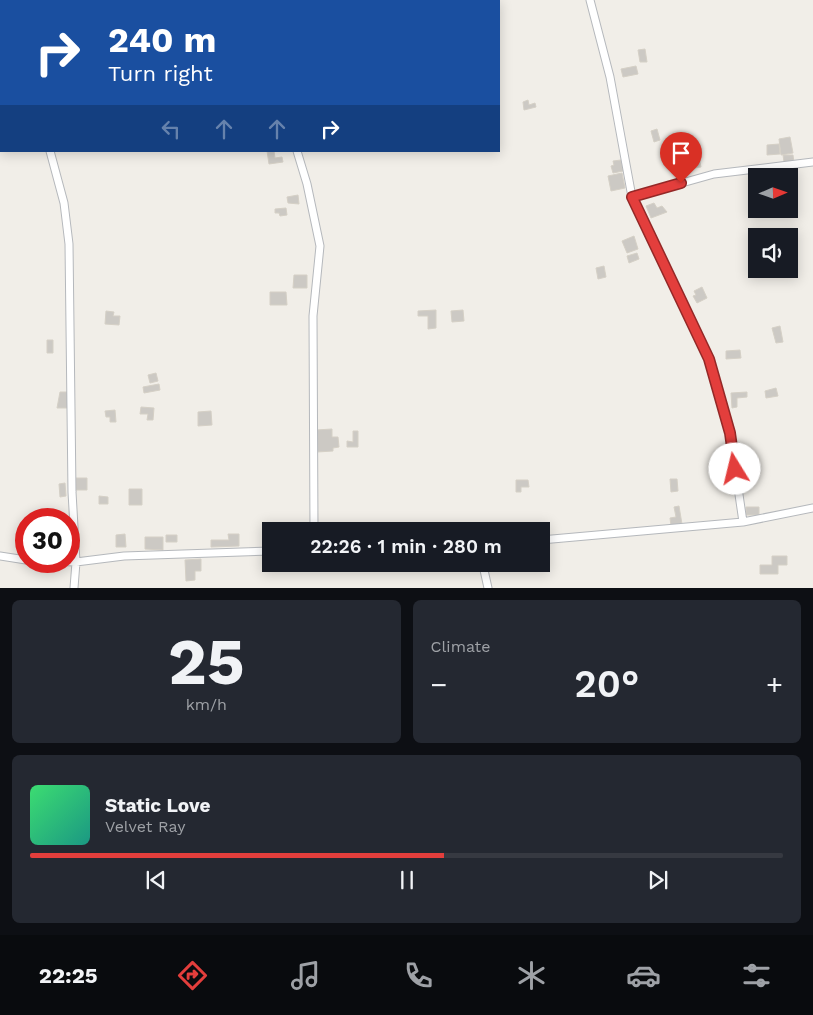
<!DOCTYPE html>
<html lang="en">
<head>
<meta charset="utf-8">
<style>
	:root { --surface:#171b24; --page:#242831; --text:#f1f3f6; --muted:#9ea1a6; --line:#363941; --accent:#e33e3c }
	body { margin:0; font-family:"Work Sans",sans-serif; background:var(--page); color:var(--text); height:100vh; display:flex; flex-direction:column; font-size:19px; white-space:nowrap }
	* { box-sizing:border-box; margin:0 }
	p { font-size:16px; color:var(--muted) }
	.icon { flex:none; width:28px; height:28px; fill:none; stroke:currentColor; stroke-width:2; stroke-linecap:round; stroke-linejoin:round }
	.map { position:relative; height:588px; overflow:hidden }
	.panel { display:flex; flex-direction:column; gap:12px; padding:12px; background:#0d0f14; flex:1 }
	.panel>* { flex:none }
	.hud { position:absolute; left:0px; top:0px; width:500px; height:152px; box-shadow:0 2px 12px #0003; background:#1a4fa0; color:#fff; overflow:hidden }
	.needle { width:32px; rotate:88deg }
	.buttons { position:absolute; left:748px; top:168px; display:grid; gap:10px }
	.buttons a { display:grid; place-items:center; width:50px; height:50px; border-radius:0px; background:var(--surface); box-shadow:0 2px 12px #0003; font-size:25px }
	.speed { position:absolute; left:15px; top:508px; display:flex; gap:10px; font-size:25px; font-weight:700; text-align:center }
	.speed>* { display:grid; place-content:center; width:65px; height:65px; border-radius:50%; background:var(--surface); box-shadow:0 2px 12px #0003; line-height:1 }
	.speed .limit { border:8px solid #d22; background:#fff; color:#111 }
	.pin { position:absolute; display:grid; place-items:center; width:42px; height:42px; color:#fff; margin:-51px -21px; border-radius:50% 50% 50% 0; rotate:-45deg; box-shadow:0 0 5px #0007 }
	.pin .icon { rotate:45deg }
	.me { position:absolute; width:55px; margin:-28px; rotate:351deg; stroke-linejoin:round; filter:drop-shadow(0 0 4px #0008) }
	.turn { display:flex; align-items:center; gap:18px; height:105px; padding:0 25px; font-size:22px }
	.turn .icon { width:65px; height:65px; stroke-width:2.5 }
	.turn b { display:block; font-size:35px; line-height:42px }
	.lanes { display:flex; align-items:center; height:48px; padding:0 25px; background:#0003; justify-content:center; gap:25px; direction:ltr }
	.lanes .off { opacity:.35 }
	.big { font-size:38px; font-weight:600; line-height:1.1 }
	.panel .tile { flex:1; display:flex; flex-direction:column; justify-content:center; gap:8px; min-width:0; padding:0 18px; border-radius:8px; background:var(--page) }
	.panel .dial { align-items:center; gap:0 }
	.dial b { font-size:65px; line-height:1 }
	.song { display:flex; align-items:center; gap:15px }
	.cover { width:60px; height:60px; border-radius:8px; background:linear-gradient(135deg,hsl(140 70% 55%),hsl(170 70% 35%)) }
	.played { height:5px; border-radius:2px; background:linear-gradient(90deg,var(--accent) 55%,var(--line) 55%) }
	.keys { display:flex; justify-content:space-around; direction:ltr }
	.heat { display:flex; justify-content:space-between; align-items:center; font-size:28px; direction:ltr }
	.panel .tiles { flex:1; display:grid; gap:12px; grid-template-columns:1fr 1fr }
	.tile:last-child { grid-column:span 2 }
	.trip { position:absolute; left:262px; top:522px; width:288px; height:50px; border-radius:0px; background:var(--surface); box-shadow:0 2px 12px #0003; font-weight:600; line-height:50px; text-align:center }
	.dock { display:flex; height:80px; justify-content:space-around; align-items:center; background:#090b0e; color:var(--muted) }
	.dock .icon { width:35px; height:35px }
	.dock .on { color:var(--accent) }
	.dock b { font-size:22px; color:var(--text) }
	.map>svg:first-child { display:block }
	.building { fill:#ccc9c4; stroke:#d5d0c6 }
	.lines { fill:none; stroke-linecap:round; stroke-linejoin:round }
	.minor-casing { stroke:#b5b8bc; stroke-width:9 }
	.minor { stroke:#fff; stroke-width:7 }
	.route-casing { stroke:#942827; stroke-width:12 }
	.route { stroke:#e33e3c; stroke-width:9 }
</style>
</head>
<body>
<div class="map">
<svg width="813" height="588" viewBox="0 0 813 588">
	<rect width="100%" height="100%" fill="#f1eee8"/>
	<path class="building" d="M 645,49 L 647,62 L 640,62 L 638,50 Z
		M 636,66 L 638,74 L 623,77 L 621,69 Z
		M 528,100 L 529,105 L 535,103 L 536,107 L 524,110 L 523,102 Z
		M 657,129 L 660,140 L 654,142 L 651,131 Z
		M 790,137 L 793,153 L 781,155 L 779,139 Z
		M 779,144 L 780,154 L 767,155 L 767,145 Z
		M 267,151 L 274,151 L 275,158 L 282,157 L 283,162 L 269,164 Z
		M 783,155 L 793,155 L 794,162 L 784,162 Z
		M 699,157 L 701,167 L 694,168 L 692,158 Z
		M 621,160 L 623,171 L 613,173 L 611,166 L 614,165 L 613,161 Z
		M 622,173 L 625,188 L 611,191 L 608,176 Z
		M 298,195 L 299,204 L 288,203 L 287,197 Z
		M 654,203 L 657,208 L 662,206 L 667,212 L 651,218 L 646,206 Z
		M 286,208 L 287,215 L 280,216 L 279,213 L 275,213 L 275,209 Z
		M 634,236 L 638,249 L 627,253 L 622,241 Z
		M 637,253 L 639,259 L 629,263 L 627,256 Z
		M 604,266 L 606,277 L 598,279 L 596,268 Z
		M 294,275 L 307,275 L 307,288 L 293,288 Z
		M 702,287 L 707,298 L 697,303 L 693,296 L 696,295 L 694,291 Z
		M 270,292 L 286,292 L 287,305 L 270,305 Z
		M 436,310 L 436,328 L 428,329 L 428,316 L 418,316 L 418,311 Z
		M 463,310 L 464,321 L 452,322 L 451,311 Z
		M 106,311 L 114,312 L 113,316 L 120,316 L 119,325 L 105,324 Z
		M 780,326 L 783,342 L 776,343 L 772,328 Z
		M 47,340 L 53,340 L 53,353 L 47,353 Z
		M 740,350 L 741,358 L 726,359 L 726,351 Z
		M 156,373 L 158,381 L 150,383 L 148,375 Z
		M 159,384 L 160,390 L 144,393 L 143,387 Z
		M 776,388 L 778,396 L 766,398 L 765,391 Z
		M 60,392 L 69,392 L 69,408 L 57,408 Z
		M 747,392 L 747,397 L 737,398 L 737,407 L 732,408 L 731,393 Z
		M 141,407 L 154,408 L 153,420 L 147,420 L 148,414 L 140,414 Z
		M 115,410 L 116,422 L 110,422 L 110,417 L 106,417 L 105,411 Z
		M 211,411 L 212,425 L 198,426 L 198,412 Z
		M 332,429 L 332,437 L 338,437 L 339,447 L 333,448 L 333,451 L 317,452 L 316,430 Z
		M 353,431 L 358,431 L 358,447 L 347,447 L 347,441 L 353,442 Z
		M 76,478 L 87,478 L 87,490 L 76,490 Z
		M 670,479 L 677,479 L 678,491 L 671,492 Z
		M 516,480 L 528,480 L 529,487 L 521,487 L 521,492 L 516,492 Z
		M 65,483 L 66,496 L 60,497 L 59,484 Z
		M 129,489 L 142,489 L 142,505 L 129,505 Z
		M 99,496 L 108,497 L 108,504 L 99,504 Z
		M 679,506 L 682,524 L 671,526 L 670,518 L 676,517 L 674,507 Z
		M 746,507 L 759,507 L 759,515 L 746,515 Z
		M 125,534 L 126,547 L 116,547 L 116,535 Z
		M 228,534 L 239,534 L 239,546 L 211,547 L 211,540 L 229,540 Z
		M 166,535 L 177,535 L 177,542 L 166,542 Z
		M 145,537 L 163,537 L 163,550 L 145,549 Z
		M 772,556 L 787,556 L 787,565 L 778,565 L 778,574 L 760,574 L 760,565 L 772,565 Z
		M 201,559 L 201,571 L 195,571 L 195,580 L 186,581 L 185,560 Z"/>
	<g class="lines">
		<defs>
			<path id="minor" d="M 2,0 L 2,1
				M 255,0 L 255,1
				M 590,0 L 610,77 L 632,197 L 709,359 L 730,433 L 743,522
				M 50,151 L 64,203 L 69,244 L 72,492 L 76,562 L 74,588
				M 297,151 L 307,184 L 320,246 L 313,316 L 314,531
				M 632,197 L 714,174 L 813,162
				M 541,540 L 743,522 L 813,508
				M 0,556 L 26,560
				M 40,561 L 76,562 L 124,556 L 271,551
				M 486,564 L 484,570 L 488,588"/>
		</defs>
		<use href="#minor" class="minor-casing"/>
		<use href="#minor" class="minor"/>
	</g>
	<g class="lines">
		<defs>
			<path id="route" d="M 681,183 L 632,197 L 709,359 L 730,433 L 735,469"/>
		</defs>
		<use href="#route" class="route-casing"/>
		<use href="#route" class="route"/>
	</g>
</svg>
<div class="buttons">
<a><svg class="needle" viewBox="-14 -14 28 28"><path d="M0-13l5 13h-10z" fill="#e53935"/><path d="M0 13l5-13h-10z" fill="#9ea1a6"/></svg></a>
<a><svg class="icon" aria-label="sound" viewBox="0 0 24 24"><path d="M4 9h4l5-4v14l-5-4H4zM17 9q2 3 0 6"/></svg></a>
</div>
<div class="speed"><div class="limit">30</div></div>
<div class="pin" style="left:681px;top:183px;background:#d93025"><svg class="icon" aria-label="arrive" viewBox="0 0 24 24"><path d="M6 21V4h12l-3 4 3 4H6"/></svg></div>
<svg class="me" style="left:735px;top:469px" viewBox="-20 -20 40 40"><circle r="19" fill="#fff"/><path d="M0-13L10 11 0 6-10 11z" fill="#e33e3c"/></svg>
<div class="trip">22:26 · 1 min · 280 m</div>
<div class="hud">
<div class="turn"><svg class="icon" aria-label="right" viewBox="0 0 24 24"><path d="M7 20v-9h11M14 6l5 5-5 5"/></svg><div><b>240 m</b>Turn right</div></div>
<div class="lanes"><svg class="icon off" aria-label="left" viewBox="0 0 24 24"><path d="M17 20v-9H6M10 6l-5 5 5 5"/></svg><svg class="icon off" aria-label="ahead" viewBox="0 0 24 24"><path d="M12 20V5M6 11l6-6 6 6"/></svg><svg class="icon off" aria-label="ahead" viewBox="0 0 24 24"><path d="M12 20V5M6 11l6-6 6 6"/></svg><svg class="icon" aria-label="right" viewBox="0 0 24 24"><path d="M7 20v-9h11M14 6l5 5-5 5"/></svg></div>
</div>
</div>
<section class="panel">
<div class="tiles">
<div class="tile dial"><b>25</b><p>km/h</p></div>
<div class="tile"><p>Climate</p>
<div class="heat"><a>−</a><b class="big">20°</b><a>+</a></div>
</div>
<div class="tile">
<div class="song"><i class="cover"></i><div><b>Static Love</b><p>Velvet Ray</p></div></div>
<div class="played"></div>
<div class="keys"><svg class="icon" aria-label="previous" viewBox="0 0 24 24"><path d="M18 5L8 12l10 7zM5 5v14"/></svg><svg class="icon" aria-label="pause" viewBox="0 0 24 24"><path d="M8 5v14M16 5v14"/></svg><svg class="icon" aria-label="next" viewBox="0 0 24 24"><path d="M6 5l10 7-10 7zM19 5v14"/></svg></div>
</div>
</div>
</section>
<nav class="dock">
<b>22:25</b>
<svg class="icon on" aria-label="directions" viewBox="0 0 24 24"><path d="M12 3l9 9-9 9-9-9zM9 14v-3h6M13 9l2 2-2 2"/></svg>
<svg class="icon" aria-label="music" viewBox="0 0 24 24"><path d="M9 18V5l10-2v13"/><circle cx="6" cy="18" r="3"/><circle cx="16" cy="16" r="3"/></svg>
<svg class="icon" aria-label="phone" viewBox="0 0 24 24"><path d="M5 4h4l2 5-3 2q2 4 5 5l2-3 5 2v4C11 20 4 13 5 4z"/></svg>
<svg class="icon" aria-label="climate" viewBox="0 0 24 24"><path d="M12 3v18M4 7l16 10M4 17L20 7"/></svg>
<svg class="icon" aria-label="car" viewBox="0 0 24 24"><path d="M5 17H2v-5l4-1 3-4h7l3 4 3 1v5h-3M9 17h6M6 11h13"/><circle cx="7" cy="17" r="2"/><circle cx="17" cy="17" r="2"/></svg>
<svg class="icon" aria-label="filters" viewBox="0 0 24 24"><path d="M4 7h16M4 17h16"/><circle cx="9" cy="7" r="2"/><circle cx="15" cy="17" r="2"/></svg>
</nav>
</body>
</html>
